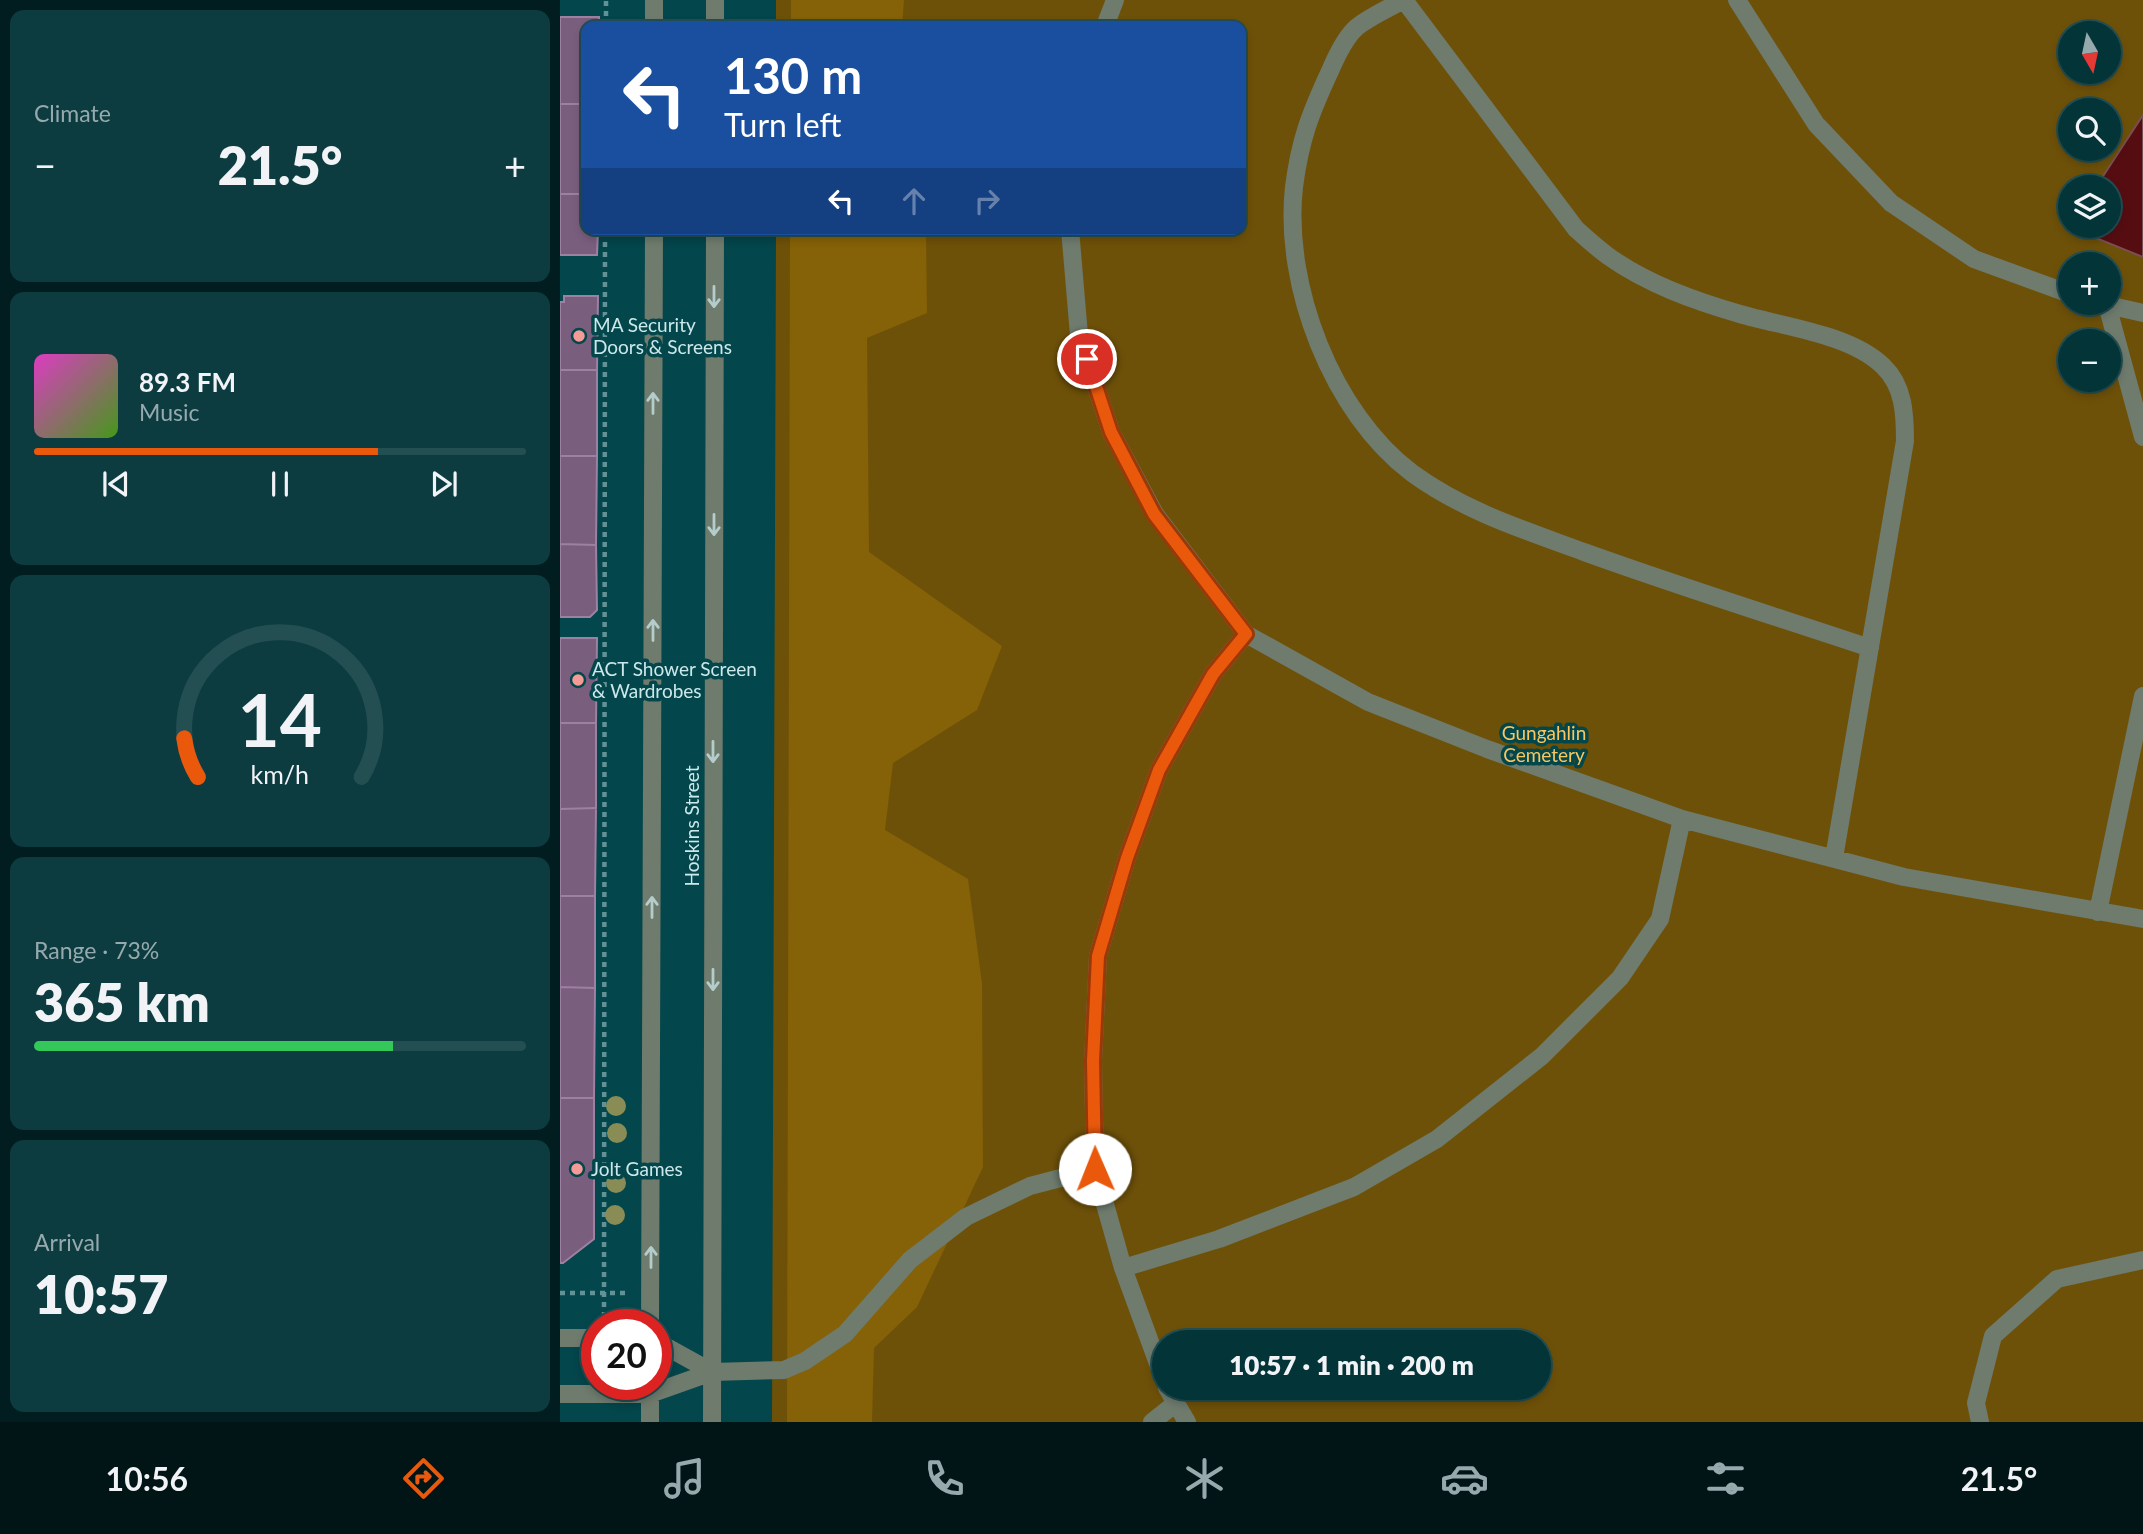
<!DOCTYPE html>
<html lang="en">
<head>
<meta charset="utf-8">
<style>
	:root { --surface:#023438; --page:#0c3c40; --text:#f1f3f6; --muted:#96aaae; --line:#234f53; --accent:#ea580c }
	body { margin:0; font-family:Lato,sans-serif; background:var(--page); color:var(--text); height:100vh; display:flex; flex-direction:column; font-size:26px; white-space:nowrap }
	* { box-sizing:border-box; margin:0 }
	p { font-size:23px; color:var(--muted) }
	.icon { flex:none; width:38px; height:38px; fill:none; stroke:currentColor; stroke-width:2; stroke-linecap:round; stroke-linejoin:round }
	.map { position:relative; flex:1; overflow:hidden }
	.panel { display:flex; flex-direction:column; gap:10px; padding:10px; background:#011d1f; width:560px }
	.panel>* { flex:none }
	.top-card { position:absolute; left:21px; top:21px; width:665px; height:214px; border-radius:14px; box-shadow:0 4px 10px #0003,0 0 0 2px var(--line); background:#1a4fa0; color:#fff; overflow:hidden }
	.needle { width:46px; rotate:171deg }
	.fabs { position:absolute; left:1498px; top:21px; display:grid; gap:14px }
	.fabs a { display:grid; place-items:center; width:63px; height:63px; border-radius:50%; background:var(--surface); box-shadow:0 4px 10px #0003,0 0 0 2px var(--line); font-size:35px }
	.speed { position:absolute; left:21px; top:1309px; display:flex; gap:14px; font-size:35px; font-weight:700; text-align:center }
	.speed>* { display:grid; place-content:center; width:91px; height:91px; border-radius:50%; background:var(--surface); box-shadow:0 4px 10px #0003,0 0 0 2px var(--line); line-height:1 }
	.speed .limit { border:10px solid #d22; background:#fff; color:#111 }
	.pin { position:absolute; display:grid; place-items:center; width:60px; height:60px; color:#fff; margin:-30px; border:4px solid #fff; border-radius:50%; box-shadow:0 2px 7px #0007 }
	.me { position:absolute; width:77px; margin:-38px; rotate:359deg; stroke-linejoin:round; filter:drop-shadow(0 0 5px #0008) }
	.turn { display:flex; align-items:center; gap:24px; height:147px; padding:0 28px; font-size:32px }
	.turn .icon { width:91px; height:91px; stroke-width:2.5 }
	.turn b { display:block; font-size:49px; line-height:60px }
	.lanes { display:flex; align-items:center; height:66px; padding:0 28px; background:#0003; justify-content:center; gap:35px; direction:ltr }
	.lanes .off { opacity:.35 }
	.big { font-size:52px; font-weight:800; line-height:1.1 }
	.panel .tile { flex:1; display:flex; flex-direction:column; justify-content:center; gap:10px; min-width:0; padding:0 24px; border-radius:14px; background:var(--page) }
	.panel .dial { align-items:center; gap:0 }
	.dial svg { height:182px; overflow:visible; fill:none; stroke:var(--line); stroke-width:7; stroke-linecap:round; text-anchor:middle }
	.dial text { fill:var(--text); stroke:none }
	.song { display:flex; align-items:center; gap:21px }
	.cover { width:84px; height:84px; border-radius:10px; background:linear-gradient(135deg,hsl(310 70% 55%),hsl(100 70% 35%)) }
	.played { height:7px; border-radius:4px; background:linear-gradient(90deg,var(--accent) 70%,var(--line) 70%) }
	.keys { display:flex; justify-content:space-around; direction:ltr }
	.heat { display:flex; justify-content:space-between; align-items:center; font-size:38px; direction:ltr }
	.charge { height:10px; border-radius:5px; background:linear-gradient(90deg,#34c759 73%,var(--line) 0) }
	.trip { position:absolute; left:592px; top:1330px; width:399px; height:70px; border-radius:35px; background:var(--surface); box-shadow:0 4px 10px #0003,0 0 0 2px var(--line); font-weight:800; line-height:70px; text-align:center }
	.dock { display:flex; height:112px; justify-content:space-around; align-items:center; background:#011516; color:var(--muted) }
	.dock .icon { width:49px; height:49px }
	.dock .current { color:var(--accent) }
	.dock b { font-size:32px; color:var(--text) }
	main { display:flex; flex:1; min-height:0 }
	.map>svg:first-child { display:block }
	.green { fill:#6e5109; fill-rule:evenodd }
	.forest { fill:#856107 }
	.water { fill:#560d12; stroke:#794f53; stroke-width:2 }
	.building { fill:#7a5e7e; stroke:#9e80a2; stroke-width:2 }
	.lines { fill:none; stroke-linecap:round; stroke-linejoin:round }
	.path { stroke:#629296; stroke-width:4.5; stroke-dasharray:5 5; stroke-linecap:butt }
	.minor { stroke:#6e7b6d; stroke-width:18 }
	.tree { fill:#8a8c56 }
	.oneway { stroke:#b4cdcb }
	.route-casing { stroke:#983908; stroke-width:18 }
	.route { stroke:#ea580c; stroke-width:12 }
	.poi-dot { fill:#f59b97; stroke:#03464b; stroke-width:2.5 }
	.labels { text-anchor:middle; stroke-width:7; stroke-linejoin:round; paint-order:stroke }
	.poi-label { font-size:19px; fill:#cce8ea; stroke:#03464b; text-anchor:start }
	.park-label { font-size:19px; fill:#f9c65f; stroke:#03464b }
	.street-label { font-size:19px; fill:#cce8ea; stroke:#03464b }
</style>
</head>
<body>
<main>
<section class="panel">
<div class="tile"><p>Climate</p>
<div class="heat"><a>−</a><b class="big">21.5°</b><a>+</a></div>
</div>
<div class="tile">
<div class="song"><i class="cover"></i><div><b>89.3 FM</b><p>Music</p></div></div>
<div class="played"></div>
<div class="keys"><svg class="icon" aria-label="previous" viewBox="0 0 24 24"><path d="M18 5L8 12l10 7zM5 5v14"/></svg><svg class="icon" aria-label="pause" viewBox="0 0 24 24"><path d="M8 5v14M16 5v14"/></svg><svg class="icon" aria-label="next" viewBox="0 0 24 24"><path d="M6 5l10 7-10 7zM19 5v14"/></svg></div>
</div>
<div class="tile dial"><svg viewBox="0 0 100 80">
<path d="M14 69A42 42 0 1 1 86 69"/>
<path d="M14 69A42 42 0 0 1 8 52" stroke="#ea580c"/>
<text x="50" y="56" font-size="32" font-weight="700">14</text>
<text x="50" y="72" font-size="11">km/h</text>
</svg></div>
<div class="tile"><p>Range · 73%</p><b class="big">365 km</b><div class="charge"></div></div>
<div class="tile"><p>Arrival</p><b class="big">10:57</b></div>
</section>
<div class="map">
<svg width="1583" height="1422" viewBox="0 0 1583 1422">
	<rect width="100%" height="100%" fill="#03464b"/>
	<path class="green" d="M 216,0 L 1583,0 L 1583,1422 L 212,1422 L 216,229 L 681,229 L 681,26 L 216,26 ZM 1510,33 L 1549,33 L 1549,72 L 1510,72 ZM 1510,110 L 1549,110 L 1549,149 L 1510,149 ZM 1510,187 L 1549,187 L 1549,226 L 1510,226 ZM 1510,264 L 1549,264 L 1549,303 L 1510,303 ZM 1510,341 L 1549,341 L 1549,380 L 1510,380 ZM 604,1342 L 978,1342 L 978,1388 L 604,1388 Z"/>
	<path class="forest" d="M 231,0 L 344,0 L 342,26 L 231,26 Z
		M 230,229 L 366,229 L 367,313 L 307,338 L 309,552 L 442,646 L 417,710 L 333,763 L 325,830 L 408,879 L 422,983 L 423,1167 L 357,1307 L 314,1348 L 312,1422 L 227,1422 Z"/>
	<path class="water" d="M 1583,115 L 1583,257 L 1526,234 L 1523,226 L 1549,226 L 1549,187 L 1536,187 Z"/>
	<path class="building" d="M 0,17 L 39,17 L 39,26 L 26,26 L 26,104 L 0,104 Z
		M 0,104 L 26,104 L 26,194 L 0,194 Z
		M 0,194 L 26,194 L 26,229 L 38,229 L 37,255 L 0,255 Z
		M 4,296 L 38,296 L 37,370 L 0,370 L 0,302 L 4,302 Z
		M 0,370 L 37,370 L 37,456 L 0,456 Z
		M 0,456 L 37,456 L 36,545 L 0,544 Z
		M 0,544 L 36,545 L 37,610 L 30,617 L 0,617 Z
		M 0,638 L 37,638 L 36,723 L 0,723 Z
		M 0,723 L 36,723 L 36,808 L 0,809 Z
		M 36,808 L 35,896 L 0,896 L 0,809 Z
		M 0,896 L 35,896 L 35,988 L 0,987 Z
		M 0,987 L 35,988 L 34,1098 L 0,1098 Z
		M 0,1098 L 34,1098 L 34,1239 L 3,1263 L 0,1263 Z"/>
	<g class="lines">
		<path class="path" d="M 46,26 L 46,0
			M 0,1293 L 69,1293
			M 44,1317 L 45,229"/>
		<path class="minor" d="M 843,0 C 828,9 811,16 797,27 C 785,37 776,57 770,71 C 750,114 740,140 734,187 C 723,285 772,413 852,473 C 904,511 964,530 1024,552 C 1118,586 1214,616 1310,648
			M 844,0 L 1016,229 C 1026,238 1037,248 1048,256 C 1087,284 1135,301 1180,314 C 1224,327 1290,334 1323,366 C 1344,386 1345,414 1345,441 L 1274,858
			M 1177,0 L 1256,124 L 1331,203 L 1414,259 L 1510,294
			M 94,26 L 94,0
			M 155,26 L 155,0
			M 545,26 L 555,0
			M 510,229 L 519,335 L 551,432 L 595,514 L 686,634 L 808,702 L 927,749 L 1122,819 L 1344,877 L 1583,919
			M 1539,303 L 1583,313
			M 1547,305 L 1583,437
			M 1538,912 L 1583,696
			M 563,1268 L 659,1239 L 794,1187 L 877,1139 L 982,1056 L 1060,978 L 1100,919 L 1122,819
			M 90,1325 L 94,229
			M 0,1338 L 37,1338
			M 96,1341 L 152,1372
			M 604,1380 L 563,1268 L 535,1169 L 533,1061 L 538,956 L 567,858 L 599,770 L 653,674 L 686,634
			M 607,1388 L 627,1422
			M 0,1394 L 90,1394 L 152,1372 L 224,1370 L 245,1361 L 285,1334 L 350,1260 L 406,1217 L 470,1186 L 535,1169
			M 90,1422 L 90,1384
			M 152,1422 L 155,229
			M 592,1422 L 616,1403
			M 1420,1422 L 1416,1403 L 1433,1336 L 1497,1279 L 1583,1260"/>
	</g>
	<g class="tree">
		<circle cx="56" cy="1106" r="10"/>
		<circle cx="57" cy="1133" r="10"/>
		<circle cx="56" cy="1183" r="10"/>
		<circle cx="55" cy="1215" r="10"/>
	</g>
	<defs><path id="oneway-shaft" d="M-6 0H5M1.5-3L5.5 0L1.5 3" fill="none" stroke-width="1.6" stroke-linecap="round" stroke-linejoin="round" transform="scale(1.75)"/></defs>
	<g class="oneway">
		<use href="#oneway-shaft" transform="translate(154 297) rotate(90)"/>
		<use href="#oneway-shaft" transform="translate(93 403) rotate(-90)"/>
		<use href="#oneway-shaft" transform="translate(154 525) rotate(90)"/>
		<use href="#oneway-shaft" transform="translate(93 630) rotate(-90)"/>
		<use href="#oneway-shaft" transform="translate(153 752) rotate(90)"/>
		<use href="#oneway-shaft" transform="translate(92 907) rotate(-90)"/>
		<use href="#oneway-shaft" transform="translate(153 980) rotate(90)"/>
		<use href="#oneway-shaft" transform="translate(91 1257) rotate(-90)"/>
	</g>
	<g class="lines">
		<defs>
			<path id="route" d="M 527,359 L 551,432 L 594,514 L 686,634 L 653,674 L 599,770 L 567,858 L 538,956 L 533,1061 L 535,1169"/>
		</defs>
		<use href="#route" class="route-casing"/>
		<use href="#route" class="route"/>
	</g>
	<g class="poi-dot">
		<circle cx="19" cy="336" r="7"/>
		<circle cx="18" cy="680" r="7"/>
		<circle cx="17" cy="1169" r="7"/>
	</g>
	<g class="labels">
		<g class="poi-label">
			<text x="33" y="332">MA Security<tspan x="33" dy="22">Doors &amp; Screens</tspan></text>
			<text x="32" y="676">ACT Shower Screen<tspan x="32" dy="22">&amp; Wardrobes</tspan></text>
			<text x="31" y="1176">Jolt Games</text>
		</g>
		<g class="park-label">
			<text x="984" y="740">Gungahlin<tspan x="984" dy="22">Cemetery</tspan></text>
		</g>
		<g class="street-label">
			<text transform="translate(132 826) rotate(-90)" y="7">Hoskins Street</text>
		</g>
	</g>
</svg>
<div class="fabs">
<a><svg class="needle" viewBox="-14 -14 28 28"><path d="M0-13l5 13h-10z" fill="#e53935"/><path d="M0 13l5-13h-10z" fill="#96aaae"/></svg></a>
<a><svg class="icon" aria-label="search" viewBox="0 0 24 24"><circle cx="10" cy="10" r="6"/><path d="M15 15l6 6"/></svg></a>
<a><svg class="icon" aria-label="layers" viewBox="0 0 24 24"><path d="M12 4l9 5-9 5-9-5zM3 14l9 5 9-5"/></svg></a>
<a>+</a>
<a>−</a>
</div>
<div class="speed"><div class="limit">20</div></div>
<div class="pin" style="left:527px;top:359px;background:#d93025"><svg class="icon" aria-label="arrive" viewBox="0 0 24 24"><path d="M6 21V4h12l-3 4 3 4H6"/></svg></div>
<svg class="me" style="left:535px;top:1169px" viewBox="-20 -20 40 40"><circle r="19" fill="#fff"/><path d="M0-13L10 11 0 6-10 11z" fill="#ea580c"/></svg>
<div class="trip">10:57 · 1 min · 200 m</div>
<div class="top-card">
<div class="turn"><svg class="icon" aria-label="left" viewBox="0 0 24 24"><path d="M17 20v-9H6M10 6l-5 5 5 5"/></svg><div><b>130 m</b>Turn left</div></div>
<div class="lanes"><svg class="icon" aria-label="left" viewBox="0 0 24 24"><path d="M17 20v-9H6M10 6l-5 5 5 5"/></svg><svg class="icon off" aria-label="ahead" viewBox="0 0 24 24"><path d="M12 20V5M6 11l6-6 6 6"/></svg><svg class="icon off" aria-label="right" viewBox="0 0 24 24"><path d="M7 20v-9h11M14 6l5 5-5 5"/></svg></div>
</div>
</div>
</main>
<nav class="dock">
<b>10:56</b>
<svg class="icon current" aria-label="directions" viewBox="0 0 24 24"><path d="M12 3l9 9-9 9-9-9zM9 14v-3h6M13 9l2 2-2 2"/></svg>
<svg class="icon" aria-label="music" viewBox="0 0 24 24"><path d="M9 18V5l10-2v13"/><circle cx="6" cy="18" r="3"/><circle cx="16" cy="16" r="3"/></svg>
<svg class="icon" aria-label="phone" viewBox="0 0 24 24"><path d="M5 4h4l2 5-3 2q2 4 5 5l2-3 5 2v4C11 20 4 13 5 4z"/></svg>
<svg class="icon" aria-label="climate" viewBox="0 0 24 24"><path d="M12 3v18M4 7l16 10M4 17L20 7"/></svg>
<svg class="icon" aria-label="car" viewBox="0 0 24 24"><path d="M5 17H2v-5l4-1 3-4h7l3 4 3 1v5h-3M9 17h6M6 11h13"/><circle cx="7" cy="17" r="2"/><circle cx="17" cy="17" r="2"/></svg>
<svg class="icon" aria-label="filters" viewBox="0 0 24 24"><path d="M4 7h16M4 17h16"/><circle cx="9" cy="7" r="2"/><circle cx="15" cy="17" r="2"/></svg>
<b>21.5°</b>
</nav>
</body>
</html>
